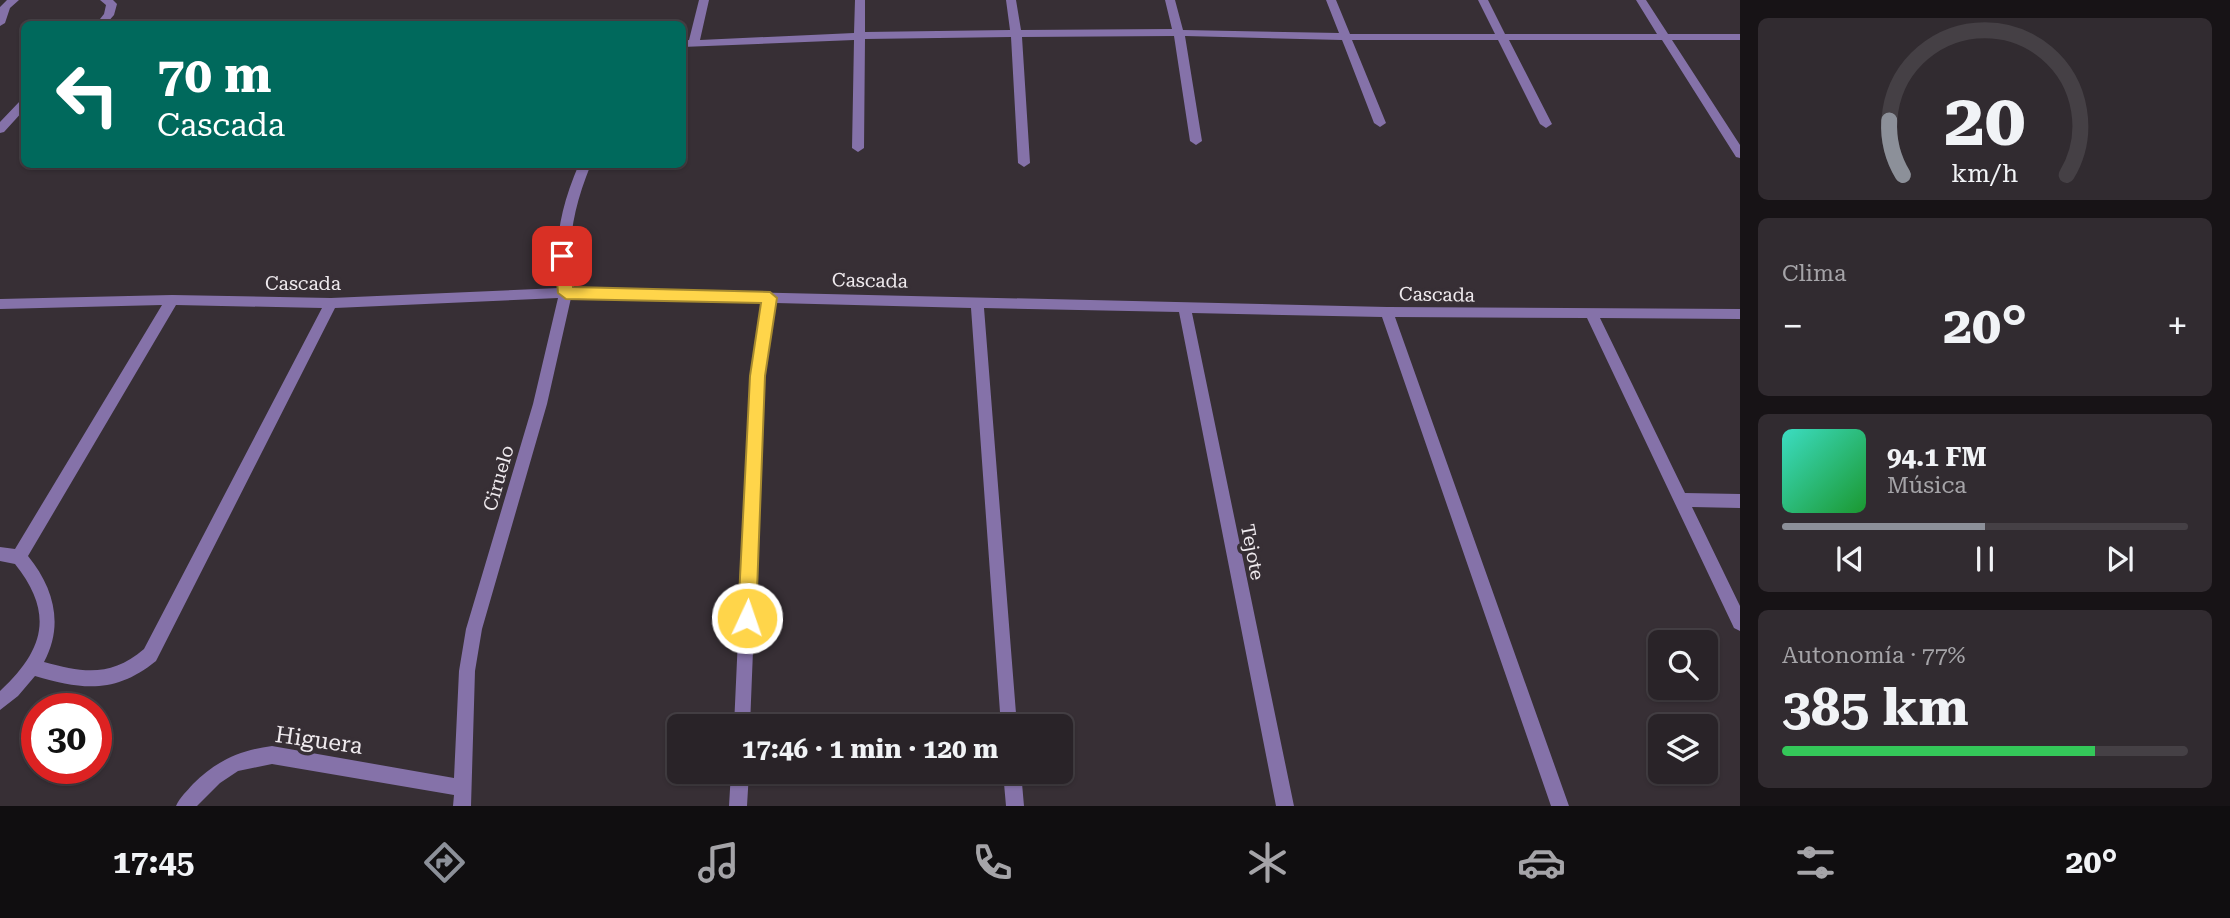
<!DOCTYPE html>
<html lang="es">
<head>
<meta charset="utf-8">
<style>
	:root { --surface:#292328; --page:#312b30; --text:#f1f3f6; --muted:#a5a4a8; --line:#454045; --accent:#8c9099 }
	body { margin:0; font-family:"Roboto Serif",serif; background:var(--page); color:var(--text); height:100vh; display:flex; flex-direction:column; font-size:26px; white-space:nowrap }
	* { box-sizing:border-box; margin:0 }
	p { font-size:23px; color:var(--muted) }
	.icon { flex:none; width:38px; height:38px; fill:none; stroke:currentColor; stroke-width:2; stroke-linecap:round; stroke-linejoin:round }
	.map { position:relative; flex:1; overflow:hidden }
	.drawer { display:flex; flex-direction:column; gap:18px; padding:18px; background:#171316; width:490px }
	.drawer>* { flex:none }
	.guide { position:absolute; left:21px; top:21px; width:665px; height:147px; border-radius:10px; box-shadow:0 2px 5px #0004,0 0 0 2px var(--line); background:#00695c; color:#fff; overflow:hidden }
	.buttons { position:absolute; left:1648px; top:630px; display:grid; gap:14px }
	.buttons a { display:grid; place-items:center; width:70px; height:70px; border-radius:10px; background:var(--surface); box-shadow:0 2px 5px #0004,0 0 0 2px var(--line); font-size:35px }
	.speed { position:absolute; left:21px; top:693px; display:flex; gap:14px; font-size:35px; font-weight:700; text-align:center }
	.speed>* { display:grid; place-content:center; width:91px; height:91px; border-radius:50%; background:var(--surface); box-shadow:0 2px 5px #0004,0 0 0 2px var(--line); line-height:1 }
	.speed .limit { border:10px solid #d22; background:#fff; color:#111 }
	.pin { position:absolute; display:grid; place-items:center; width:60px; height:60px; color:#fff; margin:-30px; border-radius:14px; box-shadow:0 4px 10px #0006 }
	.me { position:absolute; width:77px; margin:-38px; rotate:3deg; stroke-linejoin:round; filter:drop-shadow(0 0 5px #0008) }
	.turn { display:flex; align-items:center; gap:24px; height:147px; padding:0 21px; font-size:32px }
	.turn .icon { width:91px; height:91px; stroke-width:2.5 }
	.turn b { display:block; font-size:49px; line-height:60px }
	.big { font-size:52px; font-weight:700; line-height:1.1 }
	.drawer .card { flex:1; display:flex; flex-direction:column; justify-content:center; gap:10px; min-width:0; padding:0 24px; border-radius:10px; background:var(--page) }
	.drawer .dial { align-items:center; gap:0 }
	.dial svg { height:182px; overflow:visible; fill:none; stroke:var(--line); stroke-width:7; stroke-linecap:round; text-anchor:middle }
	.dial text { fill:var(--text); stroke:none }
	.song { display:flex; align-items:center; gap:21px }
	.cover { width:84px; height:84px; border-radius:10px; background:linear-gradient(135deg,hsl(170 70% 55%),hsl(130 70% 35%)) }
	.played { height:7px; border-radius:4px; background:linear-gradient(90deg,var(--accent) 50%,var(--line) 50%) }
	.keys { display:flex; justify-content:space-around; direction:ltr }
	.heat { display:flex; justify-content:space-between; align-items:center; font-size:38px; direction:ltr }
	.charge { height:10px; border-radius:5px; background:linear-gradient(90deg,#34c759 77%,var(--line) 0) }
	.trip { position:absolute; left:667px; top:714px; width:406px; height:70px; border-radius:10px; background:var(--surface); box-shadow:0 2px 5px #0004,0 0 0 2px var(--line); font-weight:700; line-height:70px; text-align:center }
	.menu { display:flex; height:112px; justify-content:space-around; align-items:center; background:#100e10; color:var(--muted) }
	.menu .icon { width:49px; height:49px }
	.menu .selected { color:var(--accent) }
	.menu b { font-size:32px; color:var(--text) }
	main { display:flex; flex:1; min-height:0 }
	.map>svg:first-child { display:block }
	.lines { fill:none; stroke-linecap:round; stroke-linejoin:round }
	.street { fill:#8572a9; fill-rule:evenodd }
	.route { fill:#ffd54a; stroke:#a68a30; stroke-width:2 }
	.labels { text-anchor:middle; stroke-width:7; stroke-linejoin:round; paint-order:stroke }
	.street-label { font-size:19px; fill:#efeaee; stroke:#372f35 }
	.near-street-label { font-size:23px; fill:#efeaee; stroke:#372f35 }
</style>
</head>
<body>
<main>
<div class="map">
<svg width="1740" height="806" viewBox="0 0 1740 806">
	<rect width="100%" height="100%" fill="#372f35"/>
	<g class="lines">
		<path class="street" d="M 7,0 L 19,0 L 10,8 L 5,23 L 0,26 L 0,7 Z
			M 100,0 L 113,0 L 117,4 L 114,15 L 106,24 L 96,24 L 104,14 L 106,5 Z
			M 699,0 L 709,0 L 700,40 L 854,33 L 855,0 L 865,0 L 865,32 L 1010,30 L 1006,0 L 1016,0 L 1021,30 L 1172,29 L 1165,0 L 1175,0 L 1183,30 L 1339,33 L 1326,0 L 1336,0 L 1350,34 L 1495,34 L 1478,0 L 1488,0 L 1505,34 L 1657,34 L 1636,0 L 1646,0 L 1668,34 L 1740,34 L 1740,40 L 1672,40 L 1740,145 L 1740,158 L 1736,157 L 1662,40 L 1509,40 L 1552,124 L 1546,128 L 1540,124 L 1498,40 L 1352,40 L 1386,123 L 1380,127 L 1374,123 L 1342,40 L 1185,36 L 1202,141 L 1196,145 L 1190,141 L 1174,36 L 1022,37 L 1030,163 L 1024,167 L 1018,163 L 1011,37 L 865,39 L 864,148 L 858,152 L 852,148 L 854,40 L 682,47 L 682,41 L 689,40 Z
			M 24,100 L 24,110 L 4,132 L 0,133 L 0,122 L 20,101 Z
			M 579,164 L 591,164 C 573,209 567,241 572,288 L 1387,307 L 1740,309 L 1740,319 L 1600,318 L 1685,493 L 1740,494 L 1740,508 L 1692,507 L 1740,606 L 1740,631 L 1734,628 L 1587,318 L 1395,317 L 1569,806 L 1551,806 L 1382,317 L 1192,313 L 1294,806 L 1276,806 L 1179,312 L 984,308 L 1017,726 L 1001,726 L 971,308 L 776,303 L 764,375 L 750,726 L 734,726 L 750,375 L 763,303 L 571,298 L 547,404 L 482,629 L 475,671 L 471,806 L 453,806 L 454,795 L 272,764 L 238,771 L 220,783 L 197,806 L 176,806 C 180,797 187,791 193,784 C 216,761 240,750 272,746 L 454,778 L 459,671 L 466,629 L 533,404 L 558,298 L 335,308 L 156,661 C 115,694 83,690 35,676 L 18,696 L 0,710 L 0,691 C 45,649 54,613 15,564 L 0,561 L 0,547 L 15,549 L 162,305 L 0,309 L 0,299 L 172,295 L 331,298 L 559,288 C 554,241 560,209 579,164 ZM 176,305 L 322,308 L 144,649 C 111,677 84,673 44,662 C 64,625 54,588 28,556 Z
			M 731,772 L 749,772 L 747,806 L 729,806 Z
			M 1003,772 L 1021,772 L 1024,806 L 1006,806 Z"/>
	</g>
	<path class="route" d="M 562,251 L 569,256 L 573,287 L 770,292 L 777,298 L 765,376 L 756,618 L 753,624 L 747,627 L 740,624 L 738,618 L 750,376 L 761,303 L 566,299 L 558,293 L 555,256 Z"/>
	<g class="labels">
		<g class="street-label">
			<text transform="translate(870 280) rotate(1)" y="7">Cascada</text>
			<text x="303" y="290">Cascada</text>
			<text transform="translate(1437 294) rotate(1)" y="7">Cascada</text>
			<text transform="translate(498 478) rotate(-74)" y="7">Ciruelo</text>
			<text transform="translate(1253 552) rotate(79)" y="7">Tejote</text>
		</g>
		<g class="near-street-label">
			<text transform="translate(319 740) rotate(8)" y="8">Higuera</text>
		</g>
	</g>
</svg>
<div class="buttons">
<a><svg class="icon" aria-label="search" viewBox="0 0 24 24"><circle cx="10" cy="10" r="6"/><path d="M15 15l6 6"/></svg></a>
<a><svg class="icon" aria-label="layers" viewBox="0 0 24 24"><path d="M12 4l9 5-9 5-9-5zM3 14l9 5 9-5"/></svg></a>
</div>
<div class="speed"><div class="limit">30</div></div>
<div class="pin" style="left:562px;top:256px;background:#d93025"><svg class="icon" aria-label="arrive" viewBox="0 0 24 24"><path d="M6 21V4h12l-3 4 3 4H6"/></svg></div>
<svg class="me" style="left:747px;top:618px" viewBox="-20 -20 40 40"><circle r="17" fill="#ffd54a" stroke="#fff" stroke-width="3"/><path d="M0-11L8 9 0 5-8 9z" fill="#fff"/></svg>
<div class="trip">17:46 · 1 min · 120 m</div>
<div class="guide">
<div class="turn"><svg class="icon" aria-label="left" viewBox="0 0 24 24"><path d="M17 20v-9H6M10 6l-5 5 5 5"/></svg><div><b>70 m</b>Cascada</div></div>
</div>
</div>
<section class="drawer">
<div class="card dial"><svg viewBox="0 0 100 80">
<path d="M14 69A42 42 0 1 1 86 69"/>
<path d="M14 69A42 42 0 0 1 8 45" stroke="#8c9099"/>
<text x="50" y="56" font-size="32" font-weight="700">20</text>
<text x="50" y="72" font-size="11">km/h</text>
</svg></div>
<div class="card"><p>Clima</p>
<div class="heat"><a>−</a><b class="big">20°</b><a>+</a></div>
</div>
<div class="card">
<div class="song"><i class="cover"></i><div><b>94.1 FM</b><p>Música</p></div></div>
<div class="played"></div>
<div class="keys"><svg class="icon" aria-label="previous" viewBox="0 0 24 24"><path d="M18 5L8 12l10 7zM5 5v14"/></svg><svg class="icon" aria-label="pause" viewBox="0 0 24 24"><path d="M8 5v14M16 5v14"/></svg><svg class="icon" aria-label="next" viewBox="0 0 24 24"><path d="M6 5l10 7-10 7zM19 5v14"/></svg></div>
</div>
<div class="card"><p>Autonomía · 77%</p><b class="big">385 km</b><div class="charge"></div></div>
</section>
</main>
<nav class="menu">
<b>17:45</b>
<svg class="icon selected" aria-label="directions" viewBox="0 0 24 24"><path d="M12 3l9 9-9 9-9-9zM9 14v-3h6M13 9l2 2-2 2"/></svg>
<svg class="icon" aria-label="music" viewBox="0 0 24 24"><path d="M9 18V5l10-2v13"/><circle cx="6" cy="18" r="3"/><circle cx="16" cy="16" r="3"/></svg>
<svg class="icon" aria-label="phone" viewBox="0 0 24 24"><path d="M5 4h4l2 5-3 2q2 4 5 5l2-3 5 2v4C11 20 4 13 5 4z"/></svg>
<svg class="icon" aria-label="climate" viewBox="0 0 24 24"><path d="M12 3v18M4 7l16 10M4 17L20 7"/></svg>
<svg class="icon" aria-label="car" viewBox="0 0 24 24"><path d="M5 17H2v-5l4-1 3-4h7l3 4 3 1v5h-3M9 17h6M6 11h13"/><circle cx="7" cy="17" r="2"/><circle cx="17" cy="17" r="2"/></svg>
<svg class="icon" aria-label="filters" viewBox="0 0 24 24"><path d="M4 7h16M4 17h16"/><circle cx="9" cy="7" r="2"/><circle cx="15" cy="17" r="2"/></svg>
<b>20°</b>
</nav>
</body>
</html>
